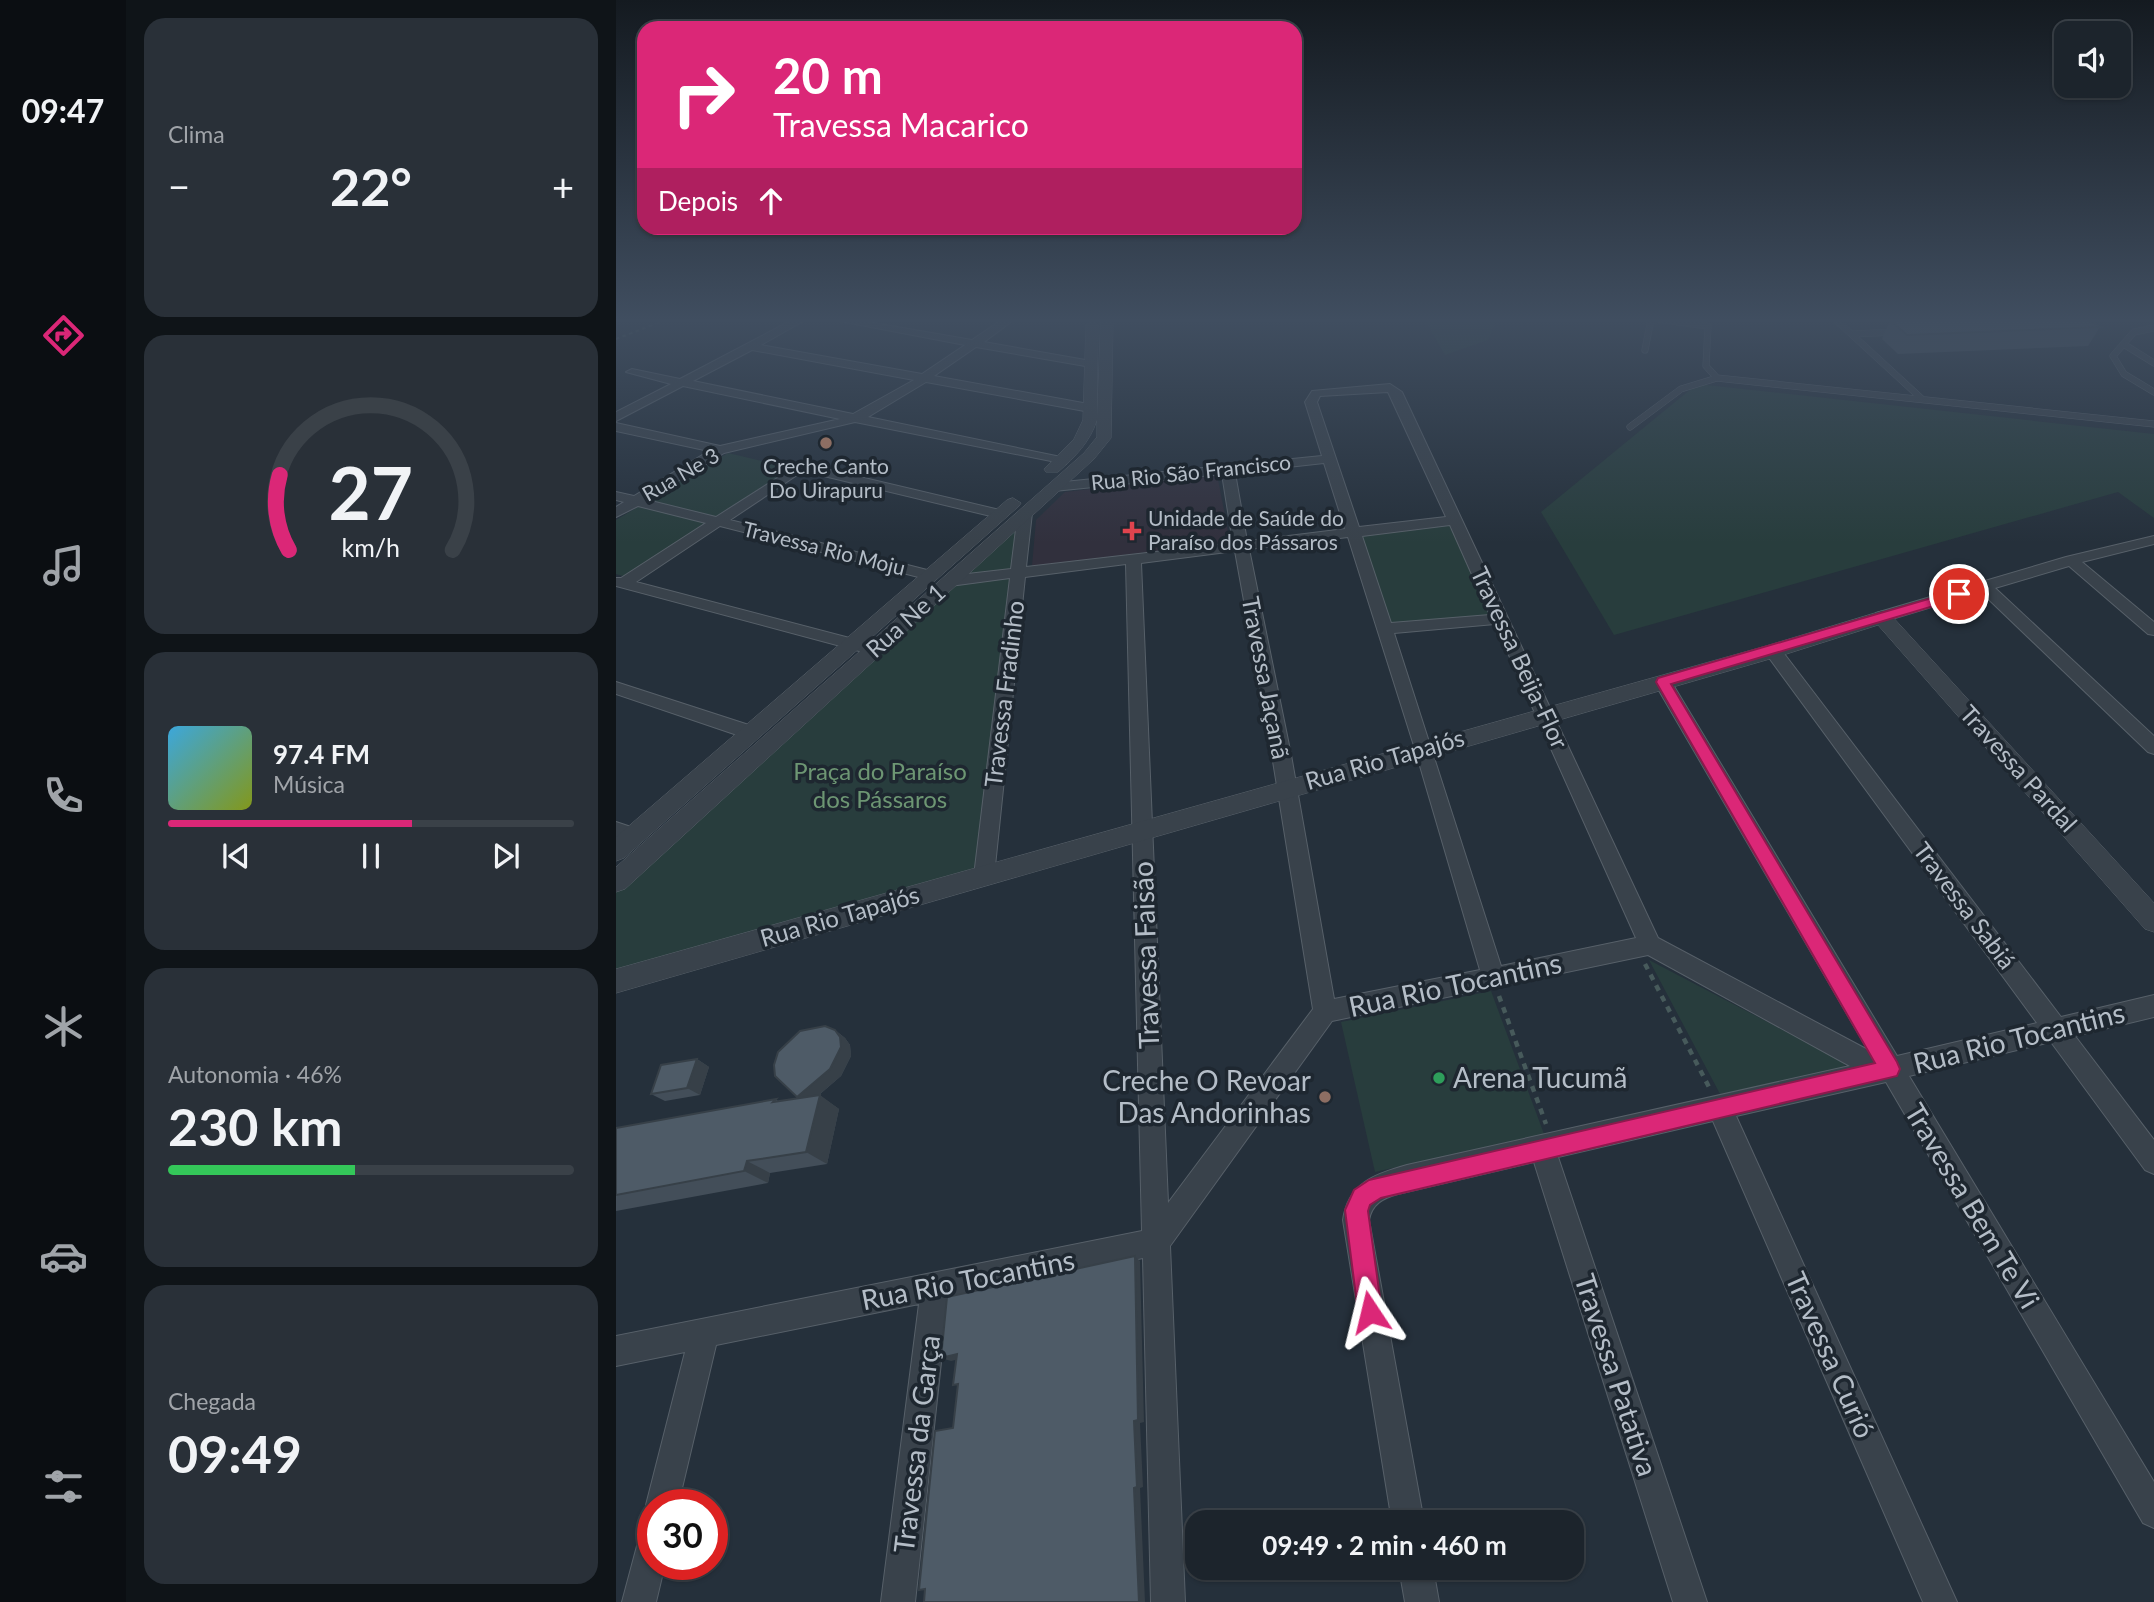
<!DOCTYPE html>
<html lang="pt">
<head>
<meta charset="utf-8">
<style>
	:root { --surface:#1c242c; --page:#293038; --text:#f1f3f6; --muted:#a0a4a9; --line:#3a4148; --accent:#db2777 }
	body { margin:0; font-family:Lato,sans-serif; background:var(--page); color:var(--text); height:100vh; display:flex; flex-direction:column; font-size:26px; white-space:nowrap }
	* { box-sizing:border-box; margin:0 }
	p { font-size:23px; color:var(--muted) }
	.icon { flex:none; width:38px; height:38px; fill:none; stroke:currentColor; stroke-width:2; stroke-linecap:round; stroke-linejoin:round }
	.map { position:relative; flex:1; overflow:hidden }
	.details { display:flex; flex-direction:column; gap:18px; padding:18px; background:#0f1418; width:490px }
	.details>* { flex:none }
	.guide { position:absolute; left:21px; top:21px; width:665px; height:214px; border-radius:21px; box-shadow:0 2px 5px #0004,0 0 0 2px var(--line); background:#db2777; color:#fff; overflow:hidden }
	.buttons { position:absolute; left:1438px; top:21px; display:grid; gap:14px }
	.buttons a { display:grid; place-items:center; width:77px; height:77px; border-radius:14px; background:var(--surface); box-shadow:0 2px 5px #0004,0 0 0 2px var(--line); font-size:35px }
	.speed { position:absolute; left:21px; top:1489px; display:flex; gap:14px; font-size:35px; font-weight:700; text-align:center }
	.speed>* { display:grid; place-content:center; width:91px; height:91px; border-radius:50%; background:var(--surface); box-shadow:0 2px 5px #0004,0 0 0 2px var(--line); line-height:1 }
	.speed .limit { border:10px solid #d22; background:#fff; color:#111 }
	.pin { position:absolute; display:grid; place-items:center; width:60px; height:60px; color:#fff; margin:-30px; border:4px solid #fff; border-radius:50%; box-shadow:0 2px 7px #0007 }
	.me { position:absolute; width:77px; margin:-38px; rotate:350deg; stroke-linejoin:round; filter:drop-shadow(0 0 5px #0008) }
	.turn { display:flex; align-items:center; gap:24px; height:147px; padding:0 21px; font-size:32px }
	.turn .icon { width:91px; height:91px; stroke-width:2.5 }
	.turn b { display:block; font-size:49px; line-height:60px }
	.then { display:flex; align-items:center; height:66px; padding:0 21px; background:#0003; gap:14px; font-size:26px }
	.big { font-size:52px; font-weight:700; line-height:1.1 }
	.details .tile { flex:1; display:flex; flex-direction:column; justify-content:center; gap:10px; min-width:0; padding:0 24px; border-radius:21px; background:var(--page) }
	.details .dial { align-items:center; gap:0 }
	.dial svg { height:182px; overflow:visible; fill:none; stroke:var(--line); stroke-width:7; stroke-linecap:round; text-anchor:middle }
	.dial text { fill:var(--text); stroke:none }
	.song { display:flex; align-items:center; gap:21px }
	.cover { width:84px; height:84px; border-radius:10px; background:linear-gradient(135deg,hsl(200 70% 55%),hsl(70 70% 35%)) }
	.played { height:7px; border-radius:4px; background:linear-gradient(90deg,var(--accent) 60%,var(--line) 60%) }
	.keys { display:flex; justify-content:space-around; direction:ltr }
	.heat { display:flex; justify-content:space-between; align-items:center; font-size:38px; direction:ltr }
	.charge { height:10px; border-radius:5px; background:linear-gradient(90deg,#34c759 46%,var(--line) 0) }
	.trip { position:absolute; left:569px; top:1510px; width:399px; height:70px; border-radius:21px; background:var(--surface); box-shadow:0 2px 5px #0004,0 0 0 2px var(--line); font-weight:700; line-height:70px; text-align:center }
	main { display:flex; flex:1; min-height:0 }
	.tab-bar { display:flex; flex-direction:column; width:126px; justify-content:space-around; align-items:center; background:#0b0e12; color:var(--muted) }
	.tab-bar .icon { width:49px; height:49px }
	.tab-bar .on { color:var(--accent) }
	.tab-bar b { font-size:32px; color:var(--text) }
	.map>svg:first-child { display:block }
	.medical { fill:#31303d }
	.green { fill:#283d3d }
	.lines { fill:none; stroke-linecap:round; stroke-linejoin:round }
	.service-casing { stroke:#576069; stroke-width:7 }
	.minor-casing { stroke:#576069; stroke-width:2 }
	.tertiary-casing { stroke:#576069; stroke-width:1 }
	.path-far1 { stroke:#475a5b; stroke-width:2; stroke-dasharray:3.5 3.5; stroke-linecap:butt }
	.path { stroke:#475a5b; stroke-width:4.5; stroke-dasharray:6 6; stroke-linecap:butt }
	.service { stroke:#39424b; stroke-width:6 }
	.minor { fill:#39424b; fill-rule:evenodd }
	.tertiary { fill:#39424b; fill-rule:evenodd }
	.wall { fill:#434e59 }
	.shaded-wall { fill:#374048 }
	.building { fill:#4e5b67; stroke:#374048; stroke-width:2 }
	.route { fill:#db2777; stroke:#8e194d; stroke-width:2 }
	.education-dot { fill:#8d6e63; stroke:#1e2730; stroke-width:2.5 }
	.health-dot { fill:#e0444e; stroke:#1e2730; stroke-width:2.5 }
	.leisure-dot { fill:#2e9e5b; stroke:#1e2730; stroke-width:2.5 }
	.labels { text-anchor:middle; stroke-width:7; stroke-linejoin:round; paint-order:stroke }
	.far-poi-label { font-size:21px; fill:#b4bdc7; stroke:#1e2730 }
	.far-street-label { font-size:21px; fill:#b4bdc7; stroke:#1e2730 }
	.street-label { font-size:24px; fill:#b4bdc7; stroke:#1e2730 }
	.park-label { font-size:24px; fill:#6d9673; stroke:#1e2730 }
	.near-street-label { font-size:28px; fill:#b4bdc7; stroke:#1e2730 }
	.near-poi-label { font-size:28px; fill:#b4bdc7; stroke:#1e2730; text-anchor:start }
</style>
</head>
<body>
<main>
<nav class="tab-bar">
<b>09:47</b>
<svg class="icon on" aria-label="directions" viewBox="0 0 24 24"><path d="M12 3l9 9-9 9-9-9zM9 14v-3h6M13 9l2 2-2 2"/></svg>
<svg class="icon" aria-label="music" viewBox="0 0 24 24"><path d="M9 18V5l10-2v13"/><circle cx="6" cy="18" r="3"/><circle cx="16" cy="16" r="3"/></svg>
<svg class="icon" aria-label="phone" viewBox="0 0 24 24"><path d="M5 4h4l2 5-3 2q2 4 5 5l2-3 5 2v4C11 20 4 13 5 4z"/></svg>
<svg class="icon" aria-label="climate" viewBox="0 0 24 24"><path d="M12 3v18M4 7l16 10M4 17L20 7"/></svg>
<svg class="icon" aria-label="car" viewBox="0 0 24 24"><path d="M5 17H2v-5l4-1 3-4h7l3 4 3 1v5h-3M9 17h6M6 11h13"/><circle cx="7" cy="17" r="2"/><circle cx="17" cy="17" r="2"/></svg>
<svg class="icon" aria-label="filters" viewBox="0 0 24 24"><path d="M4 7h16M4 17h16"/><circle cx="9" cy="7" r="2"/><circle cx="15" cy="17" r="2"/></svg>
</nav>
<section class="details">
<div class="tile"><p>Clima</p>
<div class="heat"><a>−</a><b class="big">22°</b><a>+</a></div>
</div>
<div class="tile dial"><svg viewBox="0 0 100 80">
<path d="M14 69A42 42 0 1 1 86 69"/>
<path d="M14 69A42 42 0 0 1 10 36" stroke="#db2777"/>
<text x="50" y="56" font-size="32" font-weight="700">27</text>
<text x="50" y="72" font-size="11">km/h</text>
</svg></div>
<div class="tile">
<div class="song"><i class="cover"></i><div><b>97.4 FM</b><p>Música</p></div></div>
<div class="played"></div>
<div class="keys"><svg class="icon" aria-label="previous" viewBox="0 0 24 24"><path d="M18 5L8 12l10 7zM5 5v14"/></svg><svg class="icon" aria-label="pause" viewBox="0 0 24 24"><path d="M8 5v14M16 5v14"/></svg><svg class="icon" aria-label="next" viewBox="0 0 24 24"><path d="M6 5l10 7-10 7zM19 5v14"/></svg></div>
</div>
<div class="tile"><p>Autonomia · 46%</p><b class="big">230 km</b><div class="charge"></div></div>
<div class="tile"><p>Chegada</p><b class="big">09:49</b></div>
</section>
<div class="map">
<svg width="1538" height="1602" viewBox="0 0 1538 1602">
	<rect width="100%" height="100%" fill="#25303b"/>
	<path class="medical" d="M 601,474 L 614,542 L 416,566 L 420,520 L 449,492 Z"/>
	<path class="green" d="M 808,319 L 881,319 L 872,340 L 829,355 Z
		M 1081,384 L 1538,434 L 1538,518 L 1502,492 L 998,635 L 925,512 Z
		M 112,453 L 175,468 L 10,577 L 0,574 L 0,520 Z
		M 840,519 L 880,615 L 762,624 L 734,533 Z
		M 400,525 L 363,869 L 0,973 L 0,877 Z
		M 1033,960 L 1228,1062 L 1230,1071 L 1104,1094 Z
		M 875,991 L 928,1134 L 759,1172 L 725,1022 Z"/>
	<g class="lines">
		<defs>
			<path id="service" d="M 1041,319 L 1092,326 L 1090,366 L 1101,378
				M 1219,319 L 1306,399
				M 1538,328 L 1518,332 L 1497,356 L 1508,374 L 1538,392
				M 1236,334 L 1281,332
				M 1509,345 L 1538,363
				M 1029,350 L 1035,319
				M 1014,427 L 1065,389 L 1101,378 L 1538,424"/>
			<path id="minor" d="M 178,319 L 191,319 L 145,345 L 306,374 L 349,345 L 213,319 L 235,319 L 356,340 L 387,319 L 399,319 L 368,342 L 475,361 L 481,364 L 475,367 L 360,347 L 318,376 L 478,405 L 480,408 L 474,412 L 310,382 L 252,417 L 445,457 L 450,458 L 450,464 L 239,422 L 108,453 L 31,500 L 100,517 L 185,463 L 388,511 L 388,517 L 383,518 L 187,471 L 114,520 L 319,572 L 322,575 L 319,578 L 314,580 L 104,526 L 20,582 L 264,646 L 266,650 L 258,655 L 0,586 L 0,578 L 5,578 L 90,523 L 22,506 L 0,517 L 0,507 L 8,502 L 0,500 L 0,492 L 18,496 L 93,451 L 0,431 L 0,423 L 104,446 L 224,419 L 67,386 L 0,421 L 0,412 L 55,384 L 10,372 L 16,369 L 64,379 ZM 136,350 L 298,380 L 237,414 L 77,381 Z
				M 774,384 L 786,392 L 1042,938 L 1252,1050 L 1038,682 L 1047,676 L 1053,678 L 1281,1056 L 1421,1023 L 1151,655 L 1149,651 L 1151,647 L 1163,647 L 1445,1017 L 1538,995 L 1538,1017 L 1459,1036 L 1538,1140 L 1538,1174 L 1529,1170 L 1435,1042 L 1293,1076 L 1538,1482 L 1538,1528 L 1527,1523 L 1270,1082 L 1120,1116 L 1341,1602 L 1307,1602 L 1097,1121 L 942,1157 L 1091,1602 L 1057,1602 L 918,1162 L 782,1194 C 767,1198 756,1204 753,1220 L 808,1522 L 776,1522 L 727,1220 C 732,1183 759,1174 791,1165 L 1234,1066 L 1032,955 L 716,1021 L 554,1246 L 569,1602 L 535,1602 L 527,1258 L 332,1298 L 299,1602 L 265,1602 L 303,1304 L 100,1345 L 62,1505 L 37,1505 L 37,1517 L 35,1516 L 30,1505 L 69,1352 L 0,1366 L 0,1336 L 526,1231 L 510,564 L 409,577 L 378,876 L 375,882 L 368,885 L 361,882 L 358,876 L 394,578 L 334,586 L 326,581 L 334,576 L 395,569 L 402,513 L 409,509 L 416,513 L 410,567 L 617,543 L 606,474 L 438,491 L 431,487 L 438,483 L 706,456 L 689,402 L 696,391 ZM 772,392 L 830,517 L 743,527 L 701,402 L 704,396 ZM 708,463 L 729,529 L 631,541 L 619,473 ZM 834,525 L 874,615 L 775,623 L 746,536 ZM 732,537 L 799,749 L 864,970 L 718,999 L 675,755 L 633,549 ZM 619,551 L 656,755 L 697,1009 L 552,1203 L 525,563 ZM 879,624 L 1020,938 L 885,966 L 778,633 Z
				M 1538,536 L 1538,544 L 1466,562 L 1538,622 L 1538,635 L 1532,634 L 1453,566 L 1379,588 L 1538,736 L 1538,754 L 1532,752 L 1365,592 L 1266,622 L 1258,617 L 1260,613 L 1450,557 Z
				M 0,682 L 139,727 L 142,732 L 139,737 L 133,739 L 0,694 Z
				M 0,822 L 24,830 L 27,836 L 24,842 L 17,844 L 0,838 Z
				M 37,1527 L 37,1564 L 49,1564 L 40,1602 L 6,1602 L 25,1531 Z
				M 783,1568 L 817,1568 L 823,1602 L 789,1602 Z"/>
			<path id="tertiary" d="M 485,319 L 497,319 L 495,438 L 478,459 L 9,889 L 0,892 L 0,867 L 468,453 L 481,437 L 481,420 C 474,442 459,457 442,472 L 430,472 L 428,469 L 458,439 L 467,420 L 470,325 L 476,321 L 482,325 L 481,418 Z
				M 397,498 L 405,503 L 403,506 L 8,858 L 0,861 L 0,837 L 391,500 Z
				M 1266,611 L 1273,613 L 1538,903 L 1538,932 L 1529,929 L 1262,625 L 1164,656 L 0,993 L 0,969 L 1150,646 Z"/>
		</defs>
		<use href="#service" class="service-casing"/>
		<use href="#minor" class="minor-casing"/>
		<use href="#tertiary" class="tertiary-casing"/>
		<path class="path-far1" d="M 0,339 L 52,319"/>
		<path class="path" d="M 1029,964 L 1093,1087
			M 883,996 L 930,1124"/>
		<use href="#service" class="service"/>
		<use href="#minor" class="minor"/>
		<use href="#tertiary" class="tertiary"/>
	</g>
	<path class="wall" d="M 1274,320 L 1484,327 L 1472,346 L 1282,354 L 1266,339 Z
		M 219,1030 L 229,1038 L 234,1045 L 235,1056 L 225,1076 L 203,1095 L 223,1109 L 211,1164 L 154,1173 L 152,1183 L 0,1211 L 0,1128 L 160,1099 L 162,1101 L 183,1098 Z
		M 81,1059 L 93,1067 L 84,1095 L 49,1101 L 35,1094 Z"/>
	<path class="shaded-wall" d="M 219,1030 L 229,1038 L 234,1045 L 235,1056 L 225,1076 L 192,1104 L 181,1097 Z
		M 81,1059 L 93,1067 L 84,1095 L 71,1088 Z
		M 204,1095 L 223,1109 L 211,1164 L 190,1152 Z
		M 131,1161 L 154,1173 L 152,1183 L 128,1171 Z
		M 519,1256 L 524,1261 L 528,1422 L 524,1423 L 527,1487 L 524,1488 L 529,1602 L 523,1602 L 518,1488 Z
		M 341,1354 L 351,1357 L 335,1361 L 325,1358 Z"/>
	<path class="building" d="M 1307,319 L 1471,319 L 1484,327 L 1291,335 L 1274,320 Z
		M 209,1026 L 219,1030 L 224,1037 L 225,1047 L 214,1069 L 181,1097 L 159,1076 L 158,1065 L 162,1052 L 184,1031 Z
		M 81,1059 L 71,1088 L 35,1094 L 45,1065 Z
		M 204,1095 L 190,1152 L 131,1161 L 128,1171 L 0,1195 L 0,1128 L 160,1099 L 157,1102 Z
		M 519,1256 L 522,1420 L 518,1421 L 521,1487 L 518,1488 L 523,1602 L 308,1602 L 309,1589 L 303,1590 L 319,1431 L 337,1428 L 342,1384 L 337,1385 L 341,1354 L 325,1358 L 331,1297 Z"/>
	<linearGradient id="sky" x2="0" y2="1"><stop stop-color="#141a20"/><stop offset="0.59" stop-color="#404e60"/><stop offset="1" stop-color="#404e60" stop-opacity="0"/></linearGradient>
	<rect width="1538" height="543" fill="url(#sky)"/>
	<path class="route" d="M 1343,590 L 1348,592 L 1348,597 L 1055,684 L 1281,1062 L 1284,1069 L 1281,1076 L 765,1198 L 754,1205 L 752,1211 L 766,1312 L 763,1321 L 754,1324 L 746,1321 L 742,1312 L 729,1210 L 738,1190 L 753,1180 L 1259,1063 L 1040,682 L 1042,678 Z"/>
	<g class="education-dot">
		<circle cx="210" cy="443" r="7"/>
		<circle cx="709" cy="1097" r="7"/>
	</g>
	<path class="health-dot" d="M512.5 520.5h7v7h7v7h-7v7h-7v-7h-7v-7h7z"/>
	<circle class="leisure-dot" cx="823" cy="1078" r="7"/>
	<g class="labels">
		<g class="far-poi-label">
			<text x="210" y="474">Creche Canto<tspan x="210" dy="24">Do Uirapuru</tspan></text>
			<text x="532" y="526" text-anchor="start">Unidade de Saúde do<tspan x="532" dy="24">Paraíso dos Pássaros</tspan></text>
		</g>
		<g class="far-street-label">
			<text transform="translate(575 473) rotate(-6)" y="7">Rua Rio São Francisco</text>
			<text transform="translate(65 475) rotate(-30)" y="7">Rua Ne 3</text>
			<text transform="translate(208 549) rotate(14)" y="7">Travessa Rio Moju</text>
		</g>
		<g class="street-label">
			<text transform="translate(290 621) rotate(-42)" y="8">Rua Ne 1</text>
			<text transform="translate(903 658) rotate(65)" y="8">Travessa Beija-Flor</text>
			<text transform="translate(649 678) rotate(79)" y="8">Travessa Jaçanã</text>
			<text transform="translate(389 694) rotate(-83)" y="8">Travessa Fradinho</text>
			<text transform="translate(769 760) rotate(-16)" y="8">Rua Rio Tapajós</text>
			<text transform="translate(1402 769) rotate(48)" y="8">Travessa Pardal</text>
			<text transform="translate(1348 906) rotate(53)" y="8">Travessa Sabiá</text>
			<text transform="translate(224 917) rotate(-16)" y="8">Rua Rio Tapajós</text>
		</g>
		<g class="park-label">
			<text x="264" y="780">Praça do Paraíso<tspan x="264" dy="28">dos Pássaros</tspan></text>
		</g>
		<g class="near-street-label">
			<text transform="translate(530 955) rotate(-92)" y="10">Travessa Faisão</text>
			<text transform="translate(839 985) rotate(-12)" y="10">Rua Rio Tocantins</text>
			<text transform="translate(1403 1038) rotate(-14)" y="10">Rua Rio Tocantins</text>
			<text transform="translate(1356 1206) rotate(59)" y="10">Travessa Bem Te Vi</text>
			<text transform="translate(352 1280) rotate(-11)" y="10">Rua Rio Tocantins</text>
			<text transform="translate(1214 1355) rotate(66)" y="10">Travessa Curió</text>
			<text transform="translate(1000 1375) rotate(72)" y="10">Travessa Patativa</text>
			<text transform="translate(301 1444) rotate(-83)" y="10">Travessa da Garça</text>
		</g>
		<g class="near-poi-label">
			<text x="837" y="1088">Arena Tucumã</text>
			<text x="695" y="1091" text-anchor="end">Creche O Revoar<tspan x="695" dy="32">Das Andorinhas</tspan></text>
		</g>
	</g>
</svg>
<div class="buttons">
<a><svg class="icon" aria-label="sound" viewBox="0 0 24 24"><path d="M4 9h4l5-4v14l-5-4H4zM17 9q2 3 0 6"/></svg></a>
</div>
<div class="speed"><div class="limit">30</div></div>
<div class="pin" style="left:1343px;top:594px;background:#d93025"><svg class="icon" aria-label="arrive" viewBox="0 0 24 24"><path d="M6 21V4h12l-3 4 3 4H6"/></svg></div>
<svg class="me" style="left:754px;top:1312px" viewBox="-20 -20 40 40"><path d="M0-17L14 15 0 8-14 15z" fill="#db2777" stroke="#fff" stroke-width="4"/></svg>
<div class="trip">09:49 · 2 min · 460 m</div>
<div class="guide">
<div class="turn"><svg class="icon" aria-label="right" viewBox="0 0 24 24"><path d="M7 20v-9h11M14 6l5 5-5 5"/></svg><div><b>20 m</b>Travessa Macarico</div></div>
<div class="then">Depois<svg class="icon" aria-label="ahead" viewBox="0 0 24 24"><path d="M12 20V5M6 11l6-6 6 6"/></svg></div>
</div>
</div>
</main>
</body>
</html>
